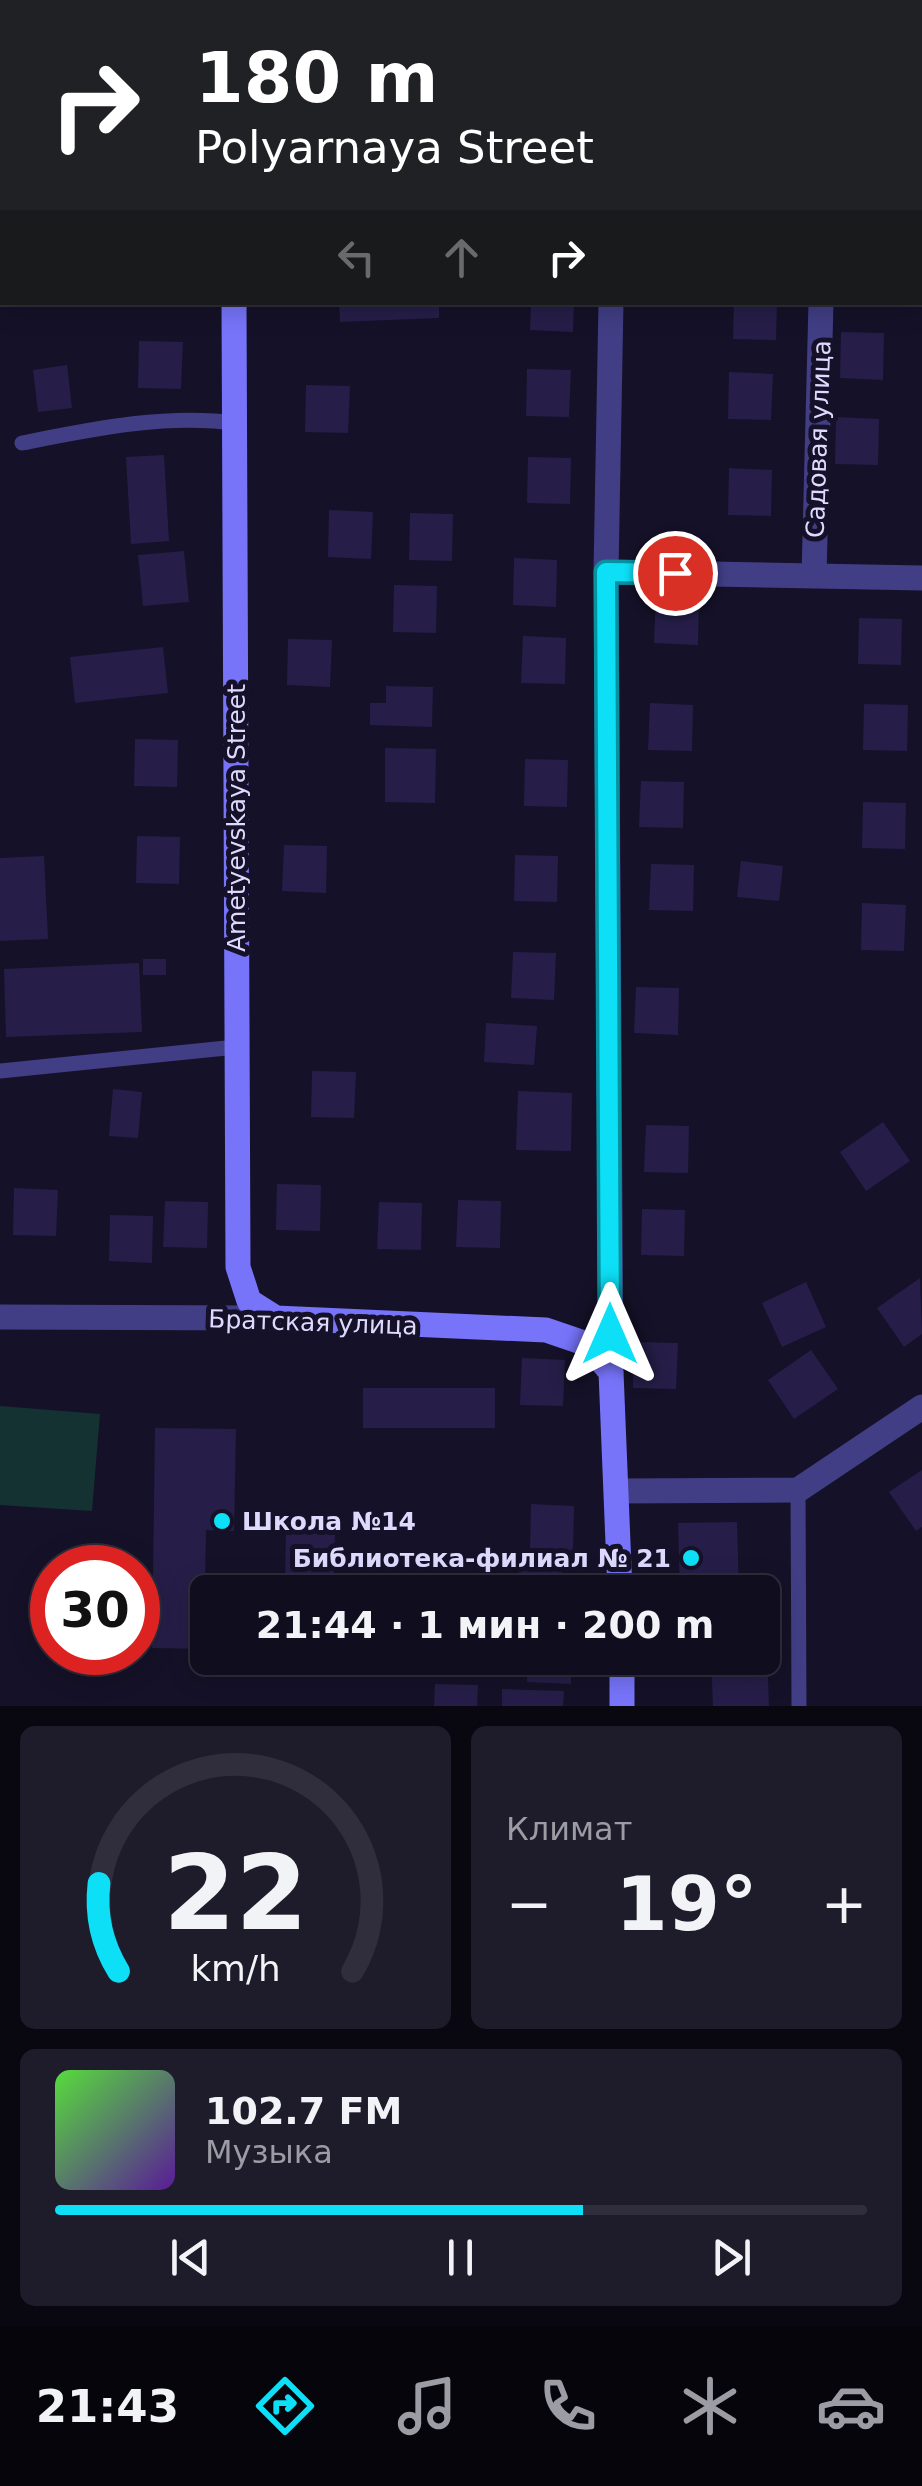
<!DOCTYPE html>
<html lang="ru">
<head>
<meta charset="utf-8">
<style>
	:root { --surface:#100d1e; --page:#1e1b2b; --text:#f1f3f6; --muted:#9c9ca4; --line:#302d3c; --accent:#0ddff6 }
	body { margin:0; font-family:"DejaVu Sans",sans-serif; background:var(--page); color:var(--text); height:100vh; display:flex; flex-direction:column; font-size:38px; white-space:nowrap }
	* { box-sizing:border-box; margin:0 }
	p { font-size:32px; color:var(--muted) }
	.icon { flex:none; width:55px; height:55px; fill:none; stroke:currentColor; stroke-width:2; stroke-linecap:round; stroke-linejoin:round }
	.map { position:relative; height:1706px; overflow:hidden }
	.side { display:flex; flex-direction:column; gap:20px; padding:20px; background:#090710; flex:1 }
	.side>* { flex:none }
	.hud { position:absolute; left:0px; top:0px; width:922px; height:305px; box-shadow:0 5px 25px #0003,0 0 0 2px var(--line); background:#202124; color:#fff; overflow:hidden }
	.speed { position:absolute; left:30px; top:1545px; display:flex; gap:20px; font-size:50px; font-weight:700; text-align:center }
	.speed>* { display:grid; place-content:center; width:130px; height:130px; border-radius:50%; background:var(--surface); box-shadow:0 5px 25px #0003,0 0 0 2px var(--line); line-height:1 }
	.speed .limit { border:15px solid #d22; background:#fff; color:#111 }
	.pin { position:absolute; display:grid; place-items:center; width:85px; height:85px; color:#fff; margin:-42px; border:5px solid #fff; border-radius:50%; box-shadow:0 2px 10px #0007 }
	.me { position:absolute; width:110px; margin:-55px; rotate:0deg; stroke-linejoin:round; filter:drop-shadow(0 0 8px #0008) }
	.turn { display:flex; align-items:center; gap:35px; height:210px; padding:0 30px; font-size:45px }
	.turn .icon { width:130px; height:130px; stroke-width:2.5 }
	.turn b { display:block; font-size:70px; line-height:85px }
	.lanes { display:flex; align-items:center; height:95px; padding:0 30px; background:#0003; justify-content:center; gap:50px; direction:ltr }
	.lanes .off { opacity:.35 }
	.big { font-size:75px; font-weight:800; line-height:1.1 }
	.side .widget { flex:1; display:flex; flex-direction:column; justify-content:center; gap:15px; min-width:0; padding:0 35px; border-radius:15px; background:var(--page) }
	.side .dial { align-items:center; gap:0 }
	.dial svg { height:260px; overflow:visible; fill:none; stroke:var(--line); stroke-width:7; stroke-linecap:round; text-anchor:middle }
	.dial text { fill:var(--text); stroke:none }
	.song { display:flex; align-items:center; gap:30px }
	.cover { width:120px; height:120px; border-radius:15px; background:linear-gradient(135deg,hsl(110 70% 55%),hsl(270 70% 35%)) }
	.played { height:10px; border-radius:5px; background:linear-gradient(90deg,var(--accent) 65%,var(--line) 65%) }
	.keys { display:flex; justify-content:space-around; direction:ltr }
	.heat { display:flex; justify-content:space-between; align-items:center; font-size:55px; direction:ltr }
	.side .tiles { flex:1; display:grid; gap:20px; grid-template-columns:1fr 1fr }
	.widget:last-child { grid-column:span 2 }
	.trip { position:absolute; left:190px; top:1575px; width:590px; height:100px; border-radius:15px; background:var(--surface); box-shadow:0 5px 25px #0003,0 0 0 2px var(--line); font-weight:800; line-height:100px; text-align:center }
	.tabs { display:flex; height:160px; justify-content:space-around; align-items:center; background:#06050c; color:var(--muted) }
	.tabs .icon { width:70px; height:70px }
	.tabs .selected { color:var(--accent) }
	.tabs b { font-size:45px; color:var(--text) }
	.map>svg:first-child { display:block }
	.green { fill:#143231 }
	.building { fill:#261e48 }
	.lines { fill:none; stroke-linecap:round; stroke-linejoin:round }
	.lane { stroke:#413e85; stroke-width:15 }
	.street { stroke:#413e85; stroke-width:25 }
	.secondary { stroke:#7774fa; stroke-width:25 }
	.route-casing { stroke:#0891a0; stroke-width:25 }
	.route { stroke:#0ddff6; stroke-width:18 }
	.poi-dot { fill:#0ddff6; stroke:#151128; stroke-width:4 }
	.labels { text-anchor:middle; stroke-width:10; stroke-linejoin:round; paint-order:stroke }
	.street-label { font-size:25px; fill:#dedafe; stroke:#151128 }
	.poi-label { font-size:25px; font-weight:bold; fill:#dedafe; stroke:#151128; text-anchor:start }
</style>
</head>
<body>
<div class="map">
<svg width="922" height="1706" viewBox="0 0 922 1706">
	<rect width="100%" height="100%" fill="#151128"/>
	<path class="green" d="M 0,1406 L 100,1414 L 92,1511 L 0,1505 Z"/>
	<path class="building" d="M 339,302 L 439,302 L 439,318 L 340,322 Z
		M 531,302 L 574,302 L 573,332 L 530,330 Z
		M 734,302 L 777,302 L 776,340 L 733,339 Z
		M 841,332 L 884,333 L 883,380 L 840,378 Z
		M 139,341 L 183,342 L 181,389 L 138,388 Z
		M 67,365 L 72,408 L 38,412 L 33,370 Z
		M 527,369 L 571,370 L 569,417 L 526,416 Z
		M 729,372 L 773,374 L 771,420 L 728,419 Z
		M 306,385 L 350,386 L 348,433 L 305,432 Z
		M 836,417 L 879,419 L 878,465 L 835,464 Z
		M 164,455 L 169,541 L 131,544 L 126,457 Z
		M 528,457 L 571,458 L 570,504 L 527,503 Z
		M 729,468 L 772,470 L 771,516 L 728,515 Z
		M 329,510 L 373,512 L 371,559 L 328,557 Z
		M 410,513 L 453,514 L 452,561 L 409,560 Z
		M 184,551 L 189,602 L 143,606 L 138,555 Z
		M 514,558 L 557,560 L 556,607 L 513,605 Z
		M 394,585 L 437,586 L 436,633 L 393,632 Z
		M 656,597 L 699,598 L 698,645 L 654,643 Z
		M 859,618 L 902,619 L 901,665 L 858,664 Z
		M 523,636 L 566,638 L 565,684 L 521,683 Z
		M 288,639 L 332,640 L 330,687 L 287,685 Z
		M 163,647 L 168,693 L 75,703 L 70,657 Z
		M 386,686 L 433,687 L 432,727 L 370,725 L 370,703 L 386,703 Z
		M 650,703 L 693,705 L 692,751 L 648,750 Z
		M 864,704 L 908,705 L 907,751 L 863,750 Z
		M 135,739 L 178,740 L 177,787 L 134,786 Z
		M 385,748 L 436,749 L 435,803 L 385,802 Z
		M 525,759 L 568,760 L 567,807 L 524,806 Z
		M 641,781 L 684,782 L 683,828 L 639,827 Z
		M 863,802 L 906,803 L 905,849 L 862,848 Z
		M 137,836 L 180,837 L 179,884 L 136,883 Z
		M 284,845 L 327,846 L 326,893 L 282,891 Z
		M 515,855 L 558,856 L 557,902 L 514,901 Z
		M 44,856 L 48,939 L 0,941 L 0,858 Z
		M 741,861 L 783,866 L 779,901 L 737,897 Z
		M 651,864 L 694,865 L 693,911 L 649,910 Z
		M 862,903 L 906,905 L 904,951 L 861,950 Z
		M 513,952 L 556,953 L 554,1000 L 511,998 Z
		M 143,959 L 166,959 L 166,975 L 143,975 Z
		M 139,963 L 142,1032 L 6,1037 L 4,969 Z
		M 636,987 L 679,988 L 678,1035 L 634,1033 Z
		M 486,1023 L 537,1026 L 534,1065 L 484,1062 Z
		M 312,1071 L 356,1072 L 354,1118 L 311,1117 Z
		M 113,1089 L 142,1092 L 138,1138 L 109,1136 Z
		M 518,1091 L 572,1093 L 571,1151 L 516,1150 Z
		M 883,1122 L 910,1161 L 866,1191 L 840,1152 Z
		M 646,1125 L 689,1126 L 688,1173 L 644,1172 Z
		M 277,1184 L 321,1185 L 320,1231 L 276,1230 Z
		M 14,1188 L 58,1190 L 56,1236 L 13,1235 Z
		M 458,1200 L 501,1201 L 500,1248 L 456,1247 Z
		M 165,1201 L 208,1202 L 207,1248 L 163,1247 Z
		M 379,1202 L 422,1203 L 421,1250 L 377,1249 Z
		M 642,1209 L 685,1210 L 684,1256 L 641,1255 Z
		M 110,1215 L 153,1216 L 152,1263 L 109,1261 Z
		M 920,1278 L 922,1334 L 904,1347 L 877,1308 Z
		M 806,1282 L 826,1327 L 782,1347 L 762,1303 Z
		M 634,1342 L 678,1343 L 676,1389 L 633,1388 Z
		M 811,1350 L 838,1389 L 794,1419 L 768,1380 Z
		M 522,1358 L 565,1360 L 563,1406 L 520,1405 Z
		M 363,1388 L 495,1388 L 495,1428 L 363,1428 Z
		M 155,1428 L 236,1429 L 234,1531 L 206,1530 L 205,1583 L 285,1584 L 286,1526 L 335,1527 L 334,1592 L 208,1592 L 208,1649 L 152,1648 Z
		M 922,1470 L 922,1527 L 916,1531 L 889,1492 Z
		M 531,1504 L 574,1506 L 573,1552 L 530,1551 Z
		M 737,1522 L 739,1592 L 680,1592 L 678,1523 Z
		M 519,1566 L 562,1567 L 561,1592 L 518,1592 Z
		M 762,1648 L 767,1648 L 769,1706 L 713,1706 L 711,1658 L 762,1658 Z
		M 528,1658 L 571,1658 L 571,1684 L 527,1682 Z
		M 435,1684 L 478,1685 L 477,1706 L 434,1706 Z
		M 502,1689 L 564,1691 L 563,1706 L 502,1706 Z"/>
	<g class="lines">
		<path class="lane" d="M 0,82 L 2,81
			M 22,443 C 93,429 163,414 236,423
			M 0,1071 L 236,1047
			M 798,1490 L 799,1706"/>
		<path class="street" d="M 612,0 L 612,2
			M 920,118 L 922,118
			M 611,302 L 606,572 L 611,1372
			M 606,572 L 922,578
			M 814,576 L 821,302
			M 0,1317 L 276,1318
			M 617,1491 L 798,1490 L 922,1407"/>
		<path class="secondary" d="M 202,0 L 203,2
			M 234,302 L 238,1267 L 249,1301 L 276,1318 L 546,1330 L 587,1344 L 611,1372 L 620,1592
			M 622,1658 L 622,1706"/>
	</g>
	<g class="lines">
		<defs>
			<path id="route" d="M 610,1334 L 606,572 L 675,573"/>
		</defs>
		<use href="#route" class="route-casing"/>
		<use href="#route" class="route"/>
	</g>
	<g class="poi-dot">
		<circle cx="222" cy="1521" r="10"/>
		<circle cx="691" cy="1558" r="10"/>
	</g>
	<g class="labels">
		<g class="street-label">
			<text transform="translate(818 439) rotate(-88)" y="9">Садовая улица</text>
			<text transform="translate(236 818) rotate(-90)" y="9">Ametyevskaya Street</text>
			<text transform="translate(313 1322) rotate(2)" y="9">Братская улица</text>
		</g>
		<g class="poi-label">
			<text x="242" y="1530">Школа №14</text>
			<text x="671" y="1567" text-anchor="end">Библиотека-филиал № 21</text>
		</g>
	</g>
</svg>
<div class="speed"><div class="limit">30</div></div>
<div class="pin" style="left:675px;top:573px;background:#d93025"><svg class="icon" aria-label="arrive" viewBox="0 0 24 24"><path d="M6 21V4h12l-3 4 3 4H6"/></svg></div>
<svg class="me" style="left:610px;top:1334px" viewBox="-20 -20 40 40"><path d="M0-17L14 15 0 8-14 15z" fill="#0ddff6" stroke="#fff" stroke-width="4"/></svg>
<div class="trip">21:44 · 1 мин · 200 m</div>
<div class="hud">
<div class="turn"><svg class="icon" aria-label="right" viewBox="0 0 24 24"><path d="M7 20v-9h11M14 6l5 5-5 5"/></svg><div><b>180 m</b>Polyarnaya Street</div></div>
<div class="lanes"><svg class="icon off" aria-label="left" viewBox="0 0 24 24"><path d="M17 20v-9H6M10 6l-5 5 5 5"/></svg><svg class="icon off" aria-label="ahead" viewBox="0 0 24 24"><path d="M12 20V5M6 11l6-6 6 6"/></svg><svg class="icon" aria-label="right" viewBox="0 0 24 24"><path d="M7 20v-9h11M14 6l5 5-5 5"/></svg></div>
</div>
</div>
<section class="side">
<div class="tiles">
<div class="widget dial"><svg viewBox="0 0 100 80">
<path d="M14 69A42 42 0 1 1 86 69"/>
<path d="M14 69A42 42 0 0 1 8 42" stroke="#0ddff6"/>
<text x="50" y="56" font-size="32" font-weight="700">22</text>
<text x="50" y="72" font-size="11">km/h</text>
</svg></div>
<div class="widget"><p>Климат</p>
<div class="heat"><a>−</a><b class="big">19°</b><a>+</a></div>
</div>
<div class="widget">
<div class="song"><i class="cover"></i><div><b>102.7 FM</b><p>Музыка</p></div></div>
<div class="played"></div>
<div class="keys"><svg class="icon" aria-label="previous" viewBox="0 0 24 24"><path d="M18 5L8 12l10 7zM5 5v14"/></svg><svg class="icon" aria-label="pause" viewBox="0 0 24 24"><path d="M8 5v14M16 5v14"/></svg><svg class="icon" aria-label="next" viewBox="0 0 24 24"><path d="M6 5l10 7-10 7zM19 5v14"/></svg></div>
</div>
</div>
</section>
<nav class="tabs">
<b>21:43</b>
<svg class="icon selected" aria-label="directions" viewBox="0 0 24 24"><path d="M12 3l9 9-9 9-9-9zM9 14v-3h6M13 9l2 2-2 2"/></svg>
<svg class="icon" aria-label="music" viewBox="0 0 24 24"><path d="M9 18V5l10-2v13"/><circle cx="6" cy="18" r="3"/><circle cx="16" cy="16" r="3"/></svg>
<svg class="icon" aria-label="phone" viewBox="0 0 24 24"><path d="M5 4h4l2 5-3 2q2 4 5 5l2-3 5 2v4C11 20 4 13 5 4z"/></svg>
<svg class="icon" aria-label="climate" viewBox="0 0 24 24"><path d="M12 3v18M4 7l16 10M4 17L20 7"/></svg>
<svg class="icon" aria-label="car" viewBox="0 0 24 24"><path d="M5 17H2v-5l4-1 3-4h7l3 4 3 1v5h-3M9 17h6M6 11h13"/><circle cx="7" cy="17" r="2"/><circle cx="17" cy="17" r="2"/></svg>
</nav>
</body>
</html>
